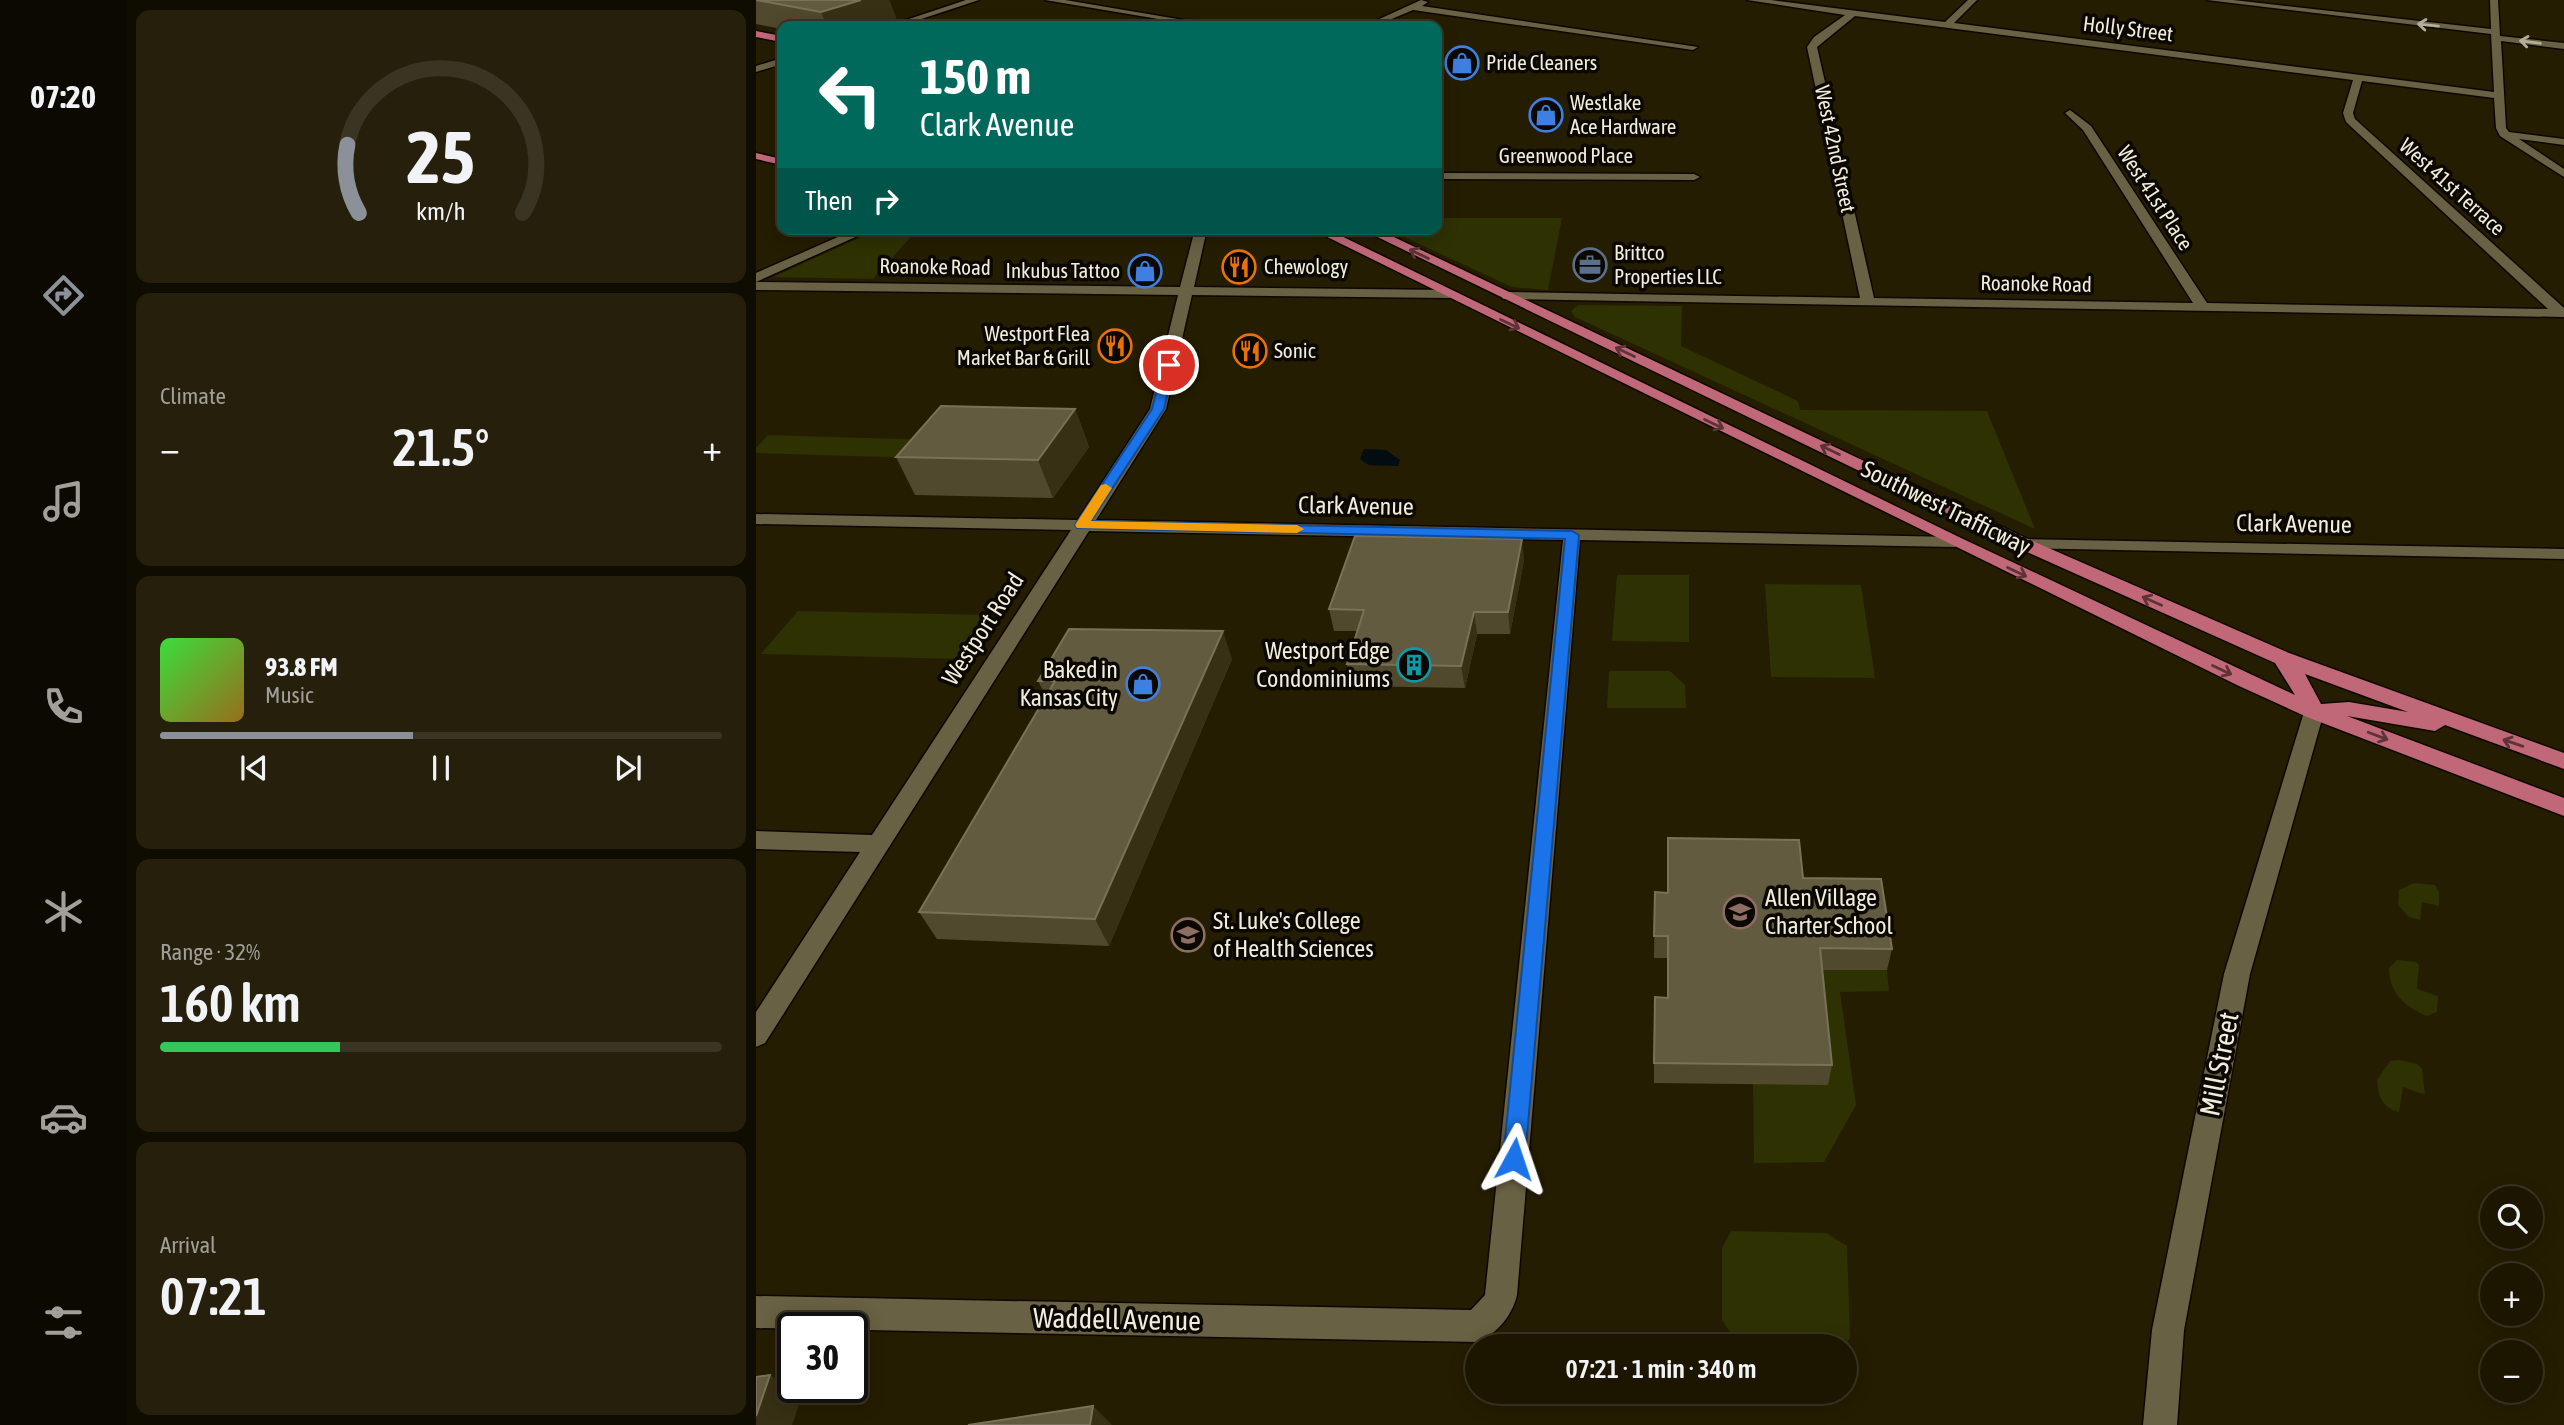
<!DOCTYPE html>
<html lang="en">
<head>
<meta charset="utf-8">
<style>
	:root { --surface:#1c1601; --page:#251f0b; --text:#f1f3f6; --muted:#a09f99; --line:#3a3523; --accent:#8c9099 }
	body { margin:0; font-family:"Asap Condensed",sans-serif; background:var(--page); color:var(--text); height:100vh; display:flex; flex-direction:column; font-size:26px; white-space:nowrap }
	* { box-sizing:border-box; margin:0 }
	p { font-size:23px; color:var(--muted) }
	.icon { flex:none; width:38px; height:38px; fill:none; stroke:currentColor; stroke-width:2; stroke-linecap:round; stroke-linejoin:round }
	.map { position:relative; flex:1; overflow:hidden }
	.sheet { display:flex; flex-direction:column; gap:10px; padding:10px; background:#0f0c01; width:630px }
	.sheet>* { flex:none }
	.top-card { position:absolute; left:21px; top:21px; width:665px; height:214px; border-radius:14px; box-shadow:0 4px 18px #0003,0 0 0 2px var(--line); background:#00695c; color:#fff; overflow:hidden }
	.fabs { position:absolute; left:1724px; top:1186px; display:grid; gap:14px }
	.fabs a { display:grid; place-items:center; width:63px; height:63px; border-radius:50%; background:var(--surface); box-shadow:0 4px 18px #0003,0 0 0 2px var(--line); font-size:35px }
	.speed { position:absolute; left:21px; top:1312px; display:flex; gap:14px; font-size:35px; font-weight:700; text-align:center }
	.speed>* { display:grid; place-content:center; width:91px; height:91px; border-radius:50%; background:var(--surface); box-shadow:0 4px 18px #0003,0 0 0 2px var(--line); line-height:1 }
	.speed .limit { border:4px solid #111; border-radius:10px; background:#fff; color:#111 }
	.pin { position:absolute; display:grid; place-items:center; width:60px; height:60px; color:#fff; margin:-30px; border:4px solid #fff; border-radius:50%; box-shadow:0 2px 7px #0007 }
	.me { position:absolute; width:77px; margin:-38px; rotate:5deg; stroke-linejoin:round; filter:drop-shadow(0 0 5px #0008) }
	.turn { display:flex; align-items:center; gap:24px; height:147px; padding:0 28px; font-size:32px }
	.turn .icon { width:91px; height:91px; stroke-width:2.5 }
	.turn b { display:block; font-size:49px; line-height:60px }
	.then { display:flex; align-items:center; height:66px; padding:0 28px; background:#0003; gap:14px; font-size:26px }
	.big { font-size:52px; font-weight:600; line-height:1.1 }
	.sheet .tile { flex:1; display:flex; flex-direction:column; justify-content:center; gap:10px; min-width:0; padding:0 24px; border-radius:14px; background:var(--page) }
	.sheet .dial { align-items:center; gap:0 }
	.dial svg { height:182px; overflow:visible; fill:none; stroke:var(--line); stroke-width:7; stroke-linecap:round; text-anchor:middle }
	.dial text { fill:var(--text); stroke:none }
	.song { display:flex; align-items:center; gap:21px }
	.cover { width:84px; height:84px; border-radius:10px; background:linear-gradient(135deg,hsl(120 70% 55%),hsl(40 70% 35%)) }
	.played { height:7px; border-radius:4px; background:linear-gradient(90deg,var(--accent) 45%,var(--line) 45%) }
	.keys { display:flex; justify-content:space-around; direction:ltr }
	.heat { display:flex; justify-content:space-between; align-items:center; font-size:38px; direction:ltr }
	.charge { height:10px; border-radius:5px; background:linear-gradient(90deg,#34c759 32%,var(--line) 0) }
	.trip { position:absolute; left:709px; top:1334px; width:392px; height:70px; border-radius:35px; background:var(--surface); box-shadow:0 4px 18px #0003,0 0 0 2px var(--line); font-weight:600; line-height:70px; text-align:center }
	main { display:flex; flex:1; min-height:0 }
	.dock { display:flex; flex-direction:column; width:126px; justify-content:space-around; align-items:center; background:#0b0900; color:var(--muted) }
	.dock .icon { width:49px; height:49px }
	.dock .on { color:var(--accent) }
	.dock b { font-size:32px; color:var(--text) }
	.map>svg:first-child { display:block }
	.green { fill:#2e3102 }
	.water { fill:#020c11 }
	.lines { fill:none; stroke-linecap:round; stroke-linejoin:round }
	.minor-casing { stroke:#0e0700; stroke-width:3 }
	.major-casing { stroke:#0e0700; stroke-width:3 }
	.minor { fill:#696143; fill-rule:evenodd }
	.major { fill:#c16878; fill-rule:evenodd }
	.wall { fill:#51492d }
	.shaded-wall { fill:#383014 }
	.building { fill:#625b40; stroke:#797258; stroke-width:2 }
	.oneway { stroke:#b4ad97 }
	.oneway2 { stroke:#5d3337 }
	.route { fill:#1a73e8; stroke:#114b97; stroke-width:2 }
	.slow { fill:#f59e0b }
	.labels { text-anchor:middle; stroke-width:7; stroke-linejoin:round; paint-order:stroke }
	.far-street-label { font-size:21px; fill:#f1ecdb; stroke:#0b0801 }
	.far-poi-label { font-size:21px; fill:#f1ecdb; stroke:#0b0801; text-anchor:start }
	.street-label { font-size:24px; fill:#f1ecdb; stroke:#0b0801 }
	.poi-label { font-size:24px; fill:#f1ecdb; stroke:#0b0801; text-anchor:end }
	.near-street-label { font-size:28px; fill:#f1ecdb; stroke:#0b0801 }
</style>
</head>
<body>
<main>
<nav class="dock">
<b>07:20</b>
<svg class="icon on" aria-label="directions" viewBox="0 0 24 24"><path d="M12 3l9 9-9 9-9-9zM9 14v-3h6M13 9l2 2-2 2"/></svg>
<svg class="icon" aria-label="music" viewBox="0 0 24 24"><path d="M9 18V5l10-2v13"/><circle cx="6" cy="18" r="3"/><circle cx="16" cy="16" r="3"/></svg>
<svg class="icon" aria-label="phone" viewBox="0 0 24 24"><path d="M5 4h4l2 5-3 2q2 4 5 5l2-3 5 2v4C11 20 4 13 5 4z"/></svg>
<svg class="icon" aria-label="climate" viewBox="0 0 24 24"><path d="M12 3v18M4 7l16 10M4 17L20 7"/></svg>
<svg class="icon" aria-label="car" viewBox="0 0 24 24"><path d="M5 17H2v-5l4-1 3-4h7l3 4 3 1v5h-3M9 17h6M6 11h13"/><circle cx="7" cy="17" r="2"/><circle cx="17" cy="17" r="2"/></svg>
<svg class="icon" aria-label="filters" viewBox="0 0 24 24"><path d="M4 7h16M4 17h16"/><circle cx="9" cy="7" r="2"/><circle cx="15" cy="17" r="2"/></svg>
</nav>
<section class="sheet">
<div class="tile dial"><svg viewBox="0 0 100 80">
<path d="M14 69A42 42 0 1 1 86 69"/>
<path d="M14 69A42 42 0 0 1 9 39" stroke="#8c9099"/>
<text x="50" y="56" font-size="32" font-weight="700">25</text>
<text x="50" y="72" font-size="11">km/h</text>
</svg></div>
<div class="tile"><p>Climate</p>
<div class="heat"><a>−</a><b class="big">21.5°</b><a>+</a></div>
</div>
<div class="tile">
<div class="song"><i class="cover"></i><div><b>93.8 FM</b><p>Music</p></div></div>
<div class="played"></div>
<div class="keys"><svg class="icon" aria-label="previous" viewBox="0 0 24 24"><path d="M18 5L8 12l10 7zM5 5v14"/></svg><svg class="icon" aria-label="pause" viewBox="0 0 24 24"><path d="M8 5v14M16 5v14"/></svg><svg class="icon" aria-label="next" viewBox="0 0 24 24"><path d="M6 5l10 7-10 7zM19 5v14"/></svg></div>
</div>
<div class="tile"><p>Range · 32%</p><b class="big">160 km</b><div class="charge"></div></div>
<div class="tile"><p>Arrival</p><b class="big">07:21</b></div>
</section>
<div class="map">
<svg width="1808" height="1425" viewBox="0 0 1808 1425">
	<rect width="100%" height="100%" fill="#251d01"/>
	<path class="green" d="M 681,218 L 806,218 L 792,290 L 756,287 L 631,229 L 681,229 Z
		M 123,229 L 162,229 L 117,279 L 17,277 Z
		M 822,305 L 926,306 L 925,346 L 1042,401 L 1044,410 L 1231,411 L 1279,529 L 819,317 L 815,311 Z
		M 12,435 L 176,440 L 164,458 L 0,453 L 0,448 Z
		M 861,575 L 933,575 L 933,642 L 856,641 Z
		M 1009,584 L 1105,585 L 1119,678 L 1015,677 Z
		M 42,611 L 232,615 L 201,659 L 5,654 Z
		M 853,671 L 914,671 L 929,685 L 930,708 L 851,708 Z
		M 1658,883 L 1679,885 L 1683,892 L 1683,906 L 1666,902 L 1664,920 L 1653,917 L 1642,905 L 1643,890 Z
		M 1641,960 L 1660,962 L 1663,965 L 1661,989 L 1682,996 L 1681,1012 L 1671,1016 C 1649,1007 1633,993 1633,968 Z
		M 1052,970 L 1131,970 L 1133,991 L 1084,992 L 1100,1105 L 1068,1162 L 998,1163 L 997,1084 Z
		M 1644,1060 L 1661,1064 L 1666,1069 L 1669,1095 L 1647,1087 L 1643,1112 C 1626,1108 1622,1096 1621,1080 L 1634,1061 Z
		M 975,1231 L 1070,1233 L 1091,1246 L 1094,1337 L 1089,1348 L 1088,1346 L 981,1343 L 966,1320 L 966,1248 Z"/>
	<path class="water" d="M 608,449 L 630,450 L 644,460 L 642,466 L 613,465 L 604,459 Z"/>
	<g class="lines">
		<defs>
			<path id="minor" d="M 210,0 L 223,0 L 144,26 L 132,26 Z
				M 289,0 L 309,0 L 463,26 L 444,26 Z
				M 665,0 L 672,2 L 666,6 L 942,47 L 937,50 L 657,10 L 619,26 L 608,26 Z
				M 991,0 L 1015,0 L 1189,22 L 1212,0 L 1221,0 L 1198,23 L 1738,92 L 1735,34 L 1451,0 L 1477,0 L 1735,29 L 1734,0 L 1742,0 L 1744,36 L 1808,43 L 1808,49 L 1745,41 L 1750,128 L 1753,132 L 1808,139 L 1808,145 L 1763,139 L 1808,169 L 1808,177 L 1744,136 L 1740,128 L 1738,98 L 1606,81 L 1597,113 L 1599,119 L 1808,308 L 1808,317 L 747,299 L 745,296 L 752,292 L 1104,298 L 1051,47 L 1058,37 L 1089,15 ZM 1099,16 L 1597,80 L 1587,113 L 1590,122 L 1792,309 L 1451,303 L 1335,126 L 1314,110 L 1309,113 L 1327,130 L 1437,303 L 1118,298 L 1061,47 Z
				M 26,58 L 26,64 L 0,72 L 0,66 Z
				M 681,173 L 938,174 L 944,177 L 938,180 L 681,179 Z
				M 100,229 L 117,229 L 0,282 L 424,287 L 439,229 L 451,229 L 438,287 L 693,290 L 700,294 L 693,298 L 436,295 L 410,409 L 340,520 L 1199,537 L 1208,542 L 1199,547 L 824,540 L 761,1295 C 756,1316 741,1334 721,1342 L 0,1328 L 0,1296 L 715,1310 L 729,1295 L 807,540 L 333,531 L 9,1043 L 0,1047 L 0,1012 L 104,852 L 0,849 L 0,831 L 116,835 L 315,530 L 0,524 L 0,514 L 322,520 L 394,409 L 422,295 L 0,290 L 0,273 Z
				M 1268,539 L 1808,549 L 1808,559 L 1262,548 L 1259,544 L 1262,540 Z
				M 1558,705 L 1565,707 L 1568,712 L 1494,974 L 1428,1330 L 1421,1425 L 1387,1425 L 1396,1330 L 1468,974 L 1548,712 L 1551,707 Z"/>
			<path id="major" d="M 0,31 L 26,36 L 26,42 L 0,37 Z
				M 0,153 L 26,159 L 26,165 L 0,159 Z
				M 555,229 L 571,229 L 1205,538 L 1539,695 L 1519,663 L 1262,548 L 605,229 L 621,229 L 1274,540 L 1533,653 L 1808,753 L 1808,769 L 1689,725 L 1679,731 L 1591,716 L 1808,798 L 1808,816 L 1551,717 L 1483,686 ZM 1549,674 L 1652,712 L 1593,702 L 1565,704 Z"/>
		</defs>
		<use href="#minor" class="minor-casing"/>
		<use href="#major" class="major-casing"/>
		<use href="#minor" class="minor"/>
		<use href="#major" class="major"/>
	</g>
	<path class="wall" d="M 0,0 L 133,0 L 140,18 L 113,26 L 26,26 L 26,29 L 0,24 Z
		M 319,409 L 333,447 L 297,498 L 159,495 L 140,457 Z
		M 768,560 L 754,634 L 721,634 L 709,688 L 596,686 L 591,664 L 601,631 L 578,631 L 573,609 Z
		M 476,659 L 353,946 L 181,939 L 163,912 L 290,696 L 282,681 Z
		M 1047,878 L 1136,949 L 1131,970 L 1067,970 L 1076,1065 L 1072,1085 L 898,1083 L 898,1063 L 912,998 L 912,958 L 898,958 L 899,892 L 912,893 Z"/>
	<path class="shaded-wall" d="M 105,0 L 133,0 L 140,18 L 113,26 L 71,26 L 65,12 Z
		M 319,409 L 333,447 L 297,498 L 282,460 Z
		M 766,539 L 768,560 L 754,634 L 752,612 Z
		M 718,612 L 721,634 L 709,688 L 705,666 Z
		M 467,631 L 476,659 L 353,946 L 339,919 Z
		M 14,1375 L 46,1396 L 36,1425 L 0,1425 L 0,1416 Z
		M 337,1406 L 356,1425 L 334,1425 Z"/>
	<path class="building" d="M 0,0 L 105,0 L 65,12 Z
		M 185,406 L 319,409 L 282,460 L 140,457 Z
		M 599,536 L 766,539 L 752,612 L 718,612 L 705,666 L 591,664 L 608,610 L 573,609 Z
		M 313,629 L 467,631 L 339,919 L 163,912 L 299,681 L 282,681 Z
		M 912,838 L 1043,840 L 1047,878 L 1125,879 L 1136,949 L 1064,948 L 1076,1065 L 898,1063 L 899,997 L 912,998 L 912,936 L 898,936 L 899,892 L 912,893 Z
		M 14,1375 L 0,1416 L 0,1377 Z
		M 337,1406 L 334,1425 L 212,1425 Z"/>
	<defs><path id="oneway-shaft" d="M-6 0H5M1.5-3L5.5 0L1.5 3" fill="none" stroke-width="1.6" stroke-linecap="round" stroke-linejoin="round" transform="scale(1.75)"/></defs>
	<g class="oneway">
		<use href="#oneway-shaft" transform="translate(1672 25) rotate(-174)"/>
		<use href="#oneway-shaft" transform="translate(1774 42) rotate(-173)"/>
	</g>
	<g class="oneway2">
		<use href="#oneway-shaft" transform="translate(663 254) rotate(-155)"/>
		<use href="#oneway-shaft" transform="translate(754 324) rotate(26)"/>
		<use href="#oneway-shaft" transform="translate(869 352) rotate(-154)"/>
		<use href="#oneway-shaft" transform="translate(958 424) rotate(26)"/>
		<use href="#oneway-shaft" transform="translate(1074 450) rotate(-154)"/>
		<use href="#oneway-shaft" transform="translate(1261 572) rotate(25)"/>
		<use href="#oneway-shaft" transform="translate(1396 601) rotate(-156)"/>
		<use href="#oneway-shaft" transform="translate(1466 670) rotate(25)"/>
		<use href="#oneway-shaft" transform="translate(1622 736) rotate(21)"/>
		<use href="#oneway-shaft" transform="translate(1757 743) rotate(-161)"/>
	</g>
	<path class="route" d="M 413,361 L 418,365 L 408,409 L 335,521 L 816,531 L 823,535 L 769,1159 L 765,1166 L 758,1170 L 750,1166 L 747,1159 L 809,539 L 321,528 L 319,525 L 396,409 L 407,365 Z"/>
	<path class="slow" d="M 350,484 L 356,488 L 335,521 L 541,525 L 548,529 L 541,533 L 321,528 L 319,525 L 345,485 Z"/>
	<defs>
		<symbol id="shop-ring" viewBox="-11 -11 22 22"><circle r="9.5" fill="#0b0801" stroke="#3f7fe0" stroke-width="1.5"/><path d="M-5-2.5h2.3a2.7 3.5 0 0 1 5.4 0H5L5.5 6h-11ZM-1.5-2.5h3a1.5 2.3 0 0 0-3 0Z" fill="#3f7fe0"/></symbol>
		<symbol id="office-ring" viewBox="-11 -11 22 22"><circle r="9.5" fill="#0b0801" stroke="#5c6f8a" stroke-width="1.5"/><path d="M-6-3h4V-5.5h4V-3h4V5H-6ZM-1-4.5V-3h2v-1.5ZM-6 0V1H6V0Z" fill="#5c6f8a"/></symbol>
		<symbol id="restaurant-ring" viewBox="-11 -11 22 22"><circle r="9.5" fill="#0b0801" stroke="#e8710a" stroke-width="1.5"/><path d="M-5-6h1v4h1v-4h1v4h1v-4h1v5L-1.5 .5V6h-2V.5L-5-1ZM5-6V6H3V1.5H1.5Q1.5-4 5-6Z" fill="#e8710a"/></symbol>
		<symbol id="building-ring" viewBox="-11 -11 22 22"><circle r="9.5" fill="#0b0801" stroke="#0f9aa8" stroke-width="1.5"/><path d="M-4-6H4V6H1V3H-1V6H-4ZM-2.5-4.3h1.7v1.8h-1.7ZM.8-4.3h1.7v1.8H.8ZM-2.5-1h1.7V.8h-1.7ZM.8-1h1.7V.8H.8Z" fill="#0f9aa8"/></symbol>
		<symbol id="school-ring" viewBox="-11 -11 22 22"><circle r="9.5" fill="#0b0801" stroke="#8d6e63" stroke-width="1.5"/><path d="M0-5L7-2L0 1L-7-2ZM-4 1L0 2.5L4 1V4Q0 6-4 4Z" fill="#8d6e63"/></symbol>
		<symbol id="university-ring" viewBox="-11 -11 22 22"><circle r="9.5" fill="#0b0801" stroke="#8d6e63" stroke-width="1.5"/><path d="M0-5L7-2L0 1L-7-2ZM-4 1L0 2.5L4 1V4Q0 6-4 4Z" fill="#8d6e63"/></symbol>
	</defs>
	<g fill-rule="evenodd">
		<use href="#shop-ring" x="687" y="44" width="38" height="38"/>
		<use href="#shop-ring" x="771" y="96" width="38" height="38"/>
		<use href="#office-ring" x="815" y="246" width="38" height="38"/>
		<use href="#restaurant-ring" x="464" y="248" width="38" height="38"/>
		<use href="#shop-ring" x="370" y="252" width="38" height="38"/>
		<use href="#restaurant-ring" x="340" y="327" width="38" height="38"/>
		<use href="#restaurant-ring" x="475" y="332" width="38" height="38"/>
		<use href="#building-ring" x="639" y="646" width="38" height="38"/>
		<use href="#shop-ring" x="368" y="665" width="38" height="38"/>
		<use href="#school-ring" x="965" y="893" width="38" height="38"/>
		<use href="#university-ring" x="413" y="916" width="38" height="38"/>
	</g>
	<g class="labels">
		<g class="far-street-label">
			<text transform="translate(1372 29) rotate(7)" y="7">Holly Street</text>
			<text transform="translate(1079 149) rotate(78)" y="7">West 42nd Street</text>
			<text x="810" y="163">Greenwood Place</text>
			<text transform="translate(1696 187) rotate(42)" y="7">West 41st Terrace</text>
			<text transform="translate(1399 198) rotate(57)" y="7">West 41st Place</text>
			<text transform="translate(179 267) rotate(1)" y="7">Roanoke Road</text>
			<text transform="translate(1280 284) rotate(1)" y="7">Roanoke Road</text>
		</g>
		<g class="far-poi-label">
			<text x="730" y="70">Pride Cleaners</text>
			<text x="814" y="110">Westlake<tspan x="814" dy="24">Ace Hardware</tspan></text>
			<text x="858" y="260">Brittco<tspan x="858" dy="24">Properties LLC</tspan></text>
			<text x="508" y="274">Chewology</text>
			<text x="364" y="278" text-anchor="end">Inkubus Tattoo</text>
			<text x="334" y="341" text-anchor="end">Westport Flea<tspan x="334" dy="24">Market Bar &amp; Grill</tspan></text>
			<text x="518" y="358">Sonic</text>
		</g>
		<g class="street-label">
			<text transform="translate(600 506) rotate(1)" y="8">Clark Avenue</text>
			<text transform="translate(1190 508) rotate(26)" y="8">Southwest Trafficway</text>
			<text transform="translate(1538 524) rotate(1)" y="8">Clark Avenue</text>
			<text transform="translate(227 629) rotate(-57)" y="8">Westport Road</text>
		</g>
		<g class="poi-label">
			<text x="634" y="659">Westport Edge<tspan x="634" dy="28">Condominiums</tspan></text>
			<text x="362" y="678">Baked in<tspan x="362" dy="28">Kansas City</tspan></text>
			<text x="1009" y="906" text-anchor="start">Allen Village<tspan x="1009" dy="28">Charter School</tspan></text>
			<text x="457" y="929" text-anchor="start">St. Luke's College<tspan x="457" dy="28">of Health Sciences</tspan></text>
		</g>
		<g class="near-street-label">
			<text transform="translate(1463 1064) rotate(-79)" y="10">Mill Street</text>
			<text transform="translate(361 1319) rotate(1)" y="10">Waddell Avenue</text>
		</g>
	</g>
</svg>
<div class="fabs">
<a><svg class="icon" aria-label="search" viewBox="0 0 24 24"><circle cx="10" cy="10" r="6"/><path d="M15 15l6 6"/></svg></a>
<a>+</a>
<a>−</a>
</div>
<div class="speed"><div class="limit">30</div></div>
<div class="pin" style="left:413px;top:365px;background:#d93025"><svg class="icon" aria-label="arrive" viewBox="0 0 24 24"><path d="M6 21V4h12l-3 4 3 4H6"/></svg></div>
<svg class="me" style="left:758px;top:1159px" viewBox="-20 -20 40 40"><path d="M0-17L14 15 0 8-14 15z" fill="#1a73e8" stroke="#fff" stroke-width="4"/></svg>
<div class="trip">07:21 · 1 min · 340 m</div>
<div class="top-card">
<div class="turn"><svg class="icon" aria-label="left" viewBox="0 0 24 24"><path d="M17 20v-9H6M10 6l-5 5 5 5"/></svg><div><b>150 m</b>Clark Avenue</div></div>
<div class="then">Then<svg class="icon" aria-label="right" viewBox="0 0 24 24"><path d="M7 20v-9h11M14 6l5 5-5 5"/></svg></div>
</div>
</div>
</main>
</body>
</html>
